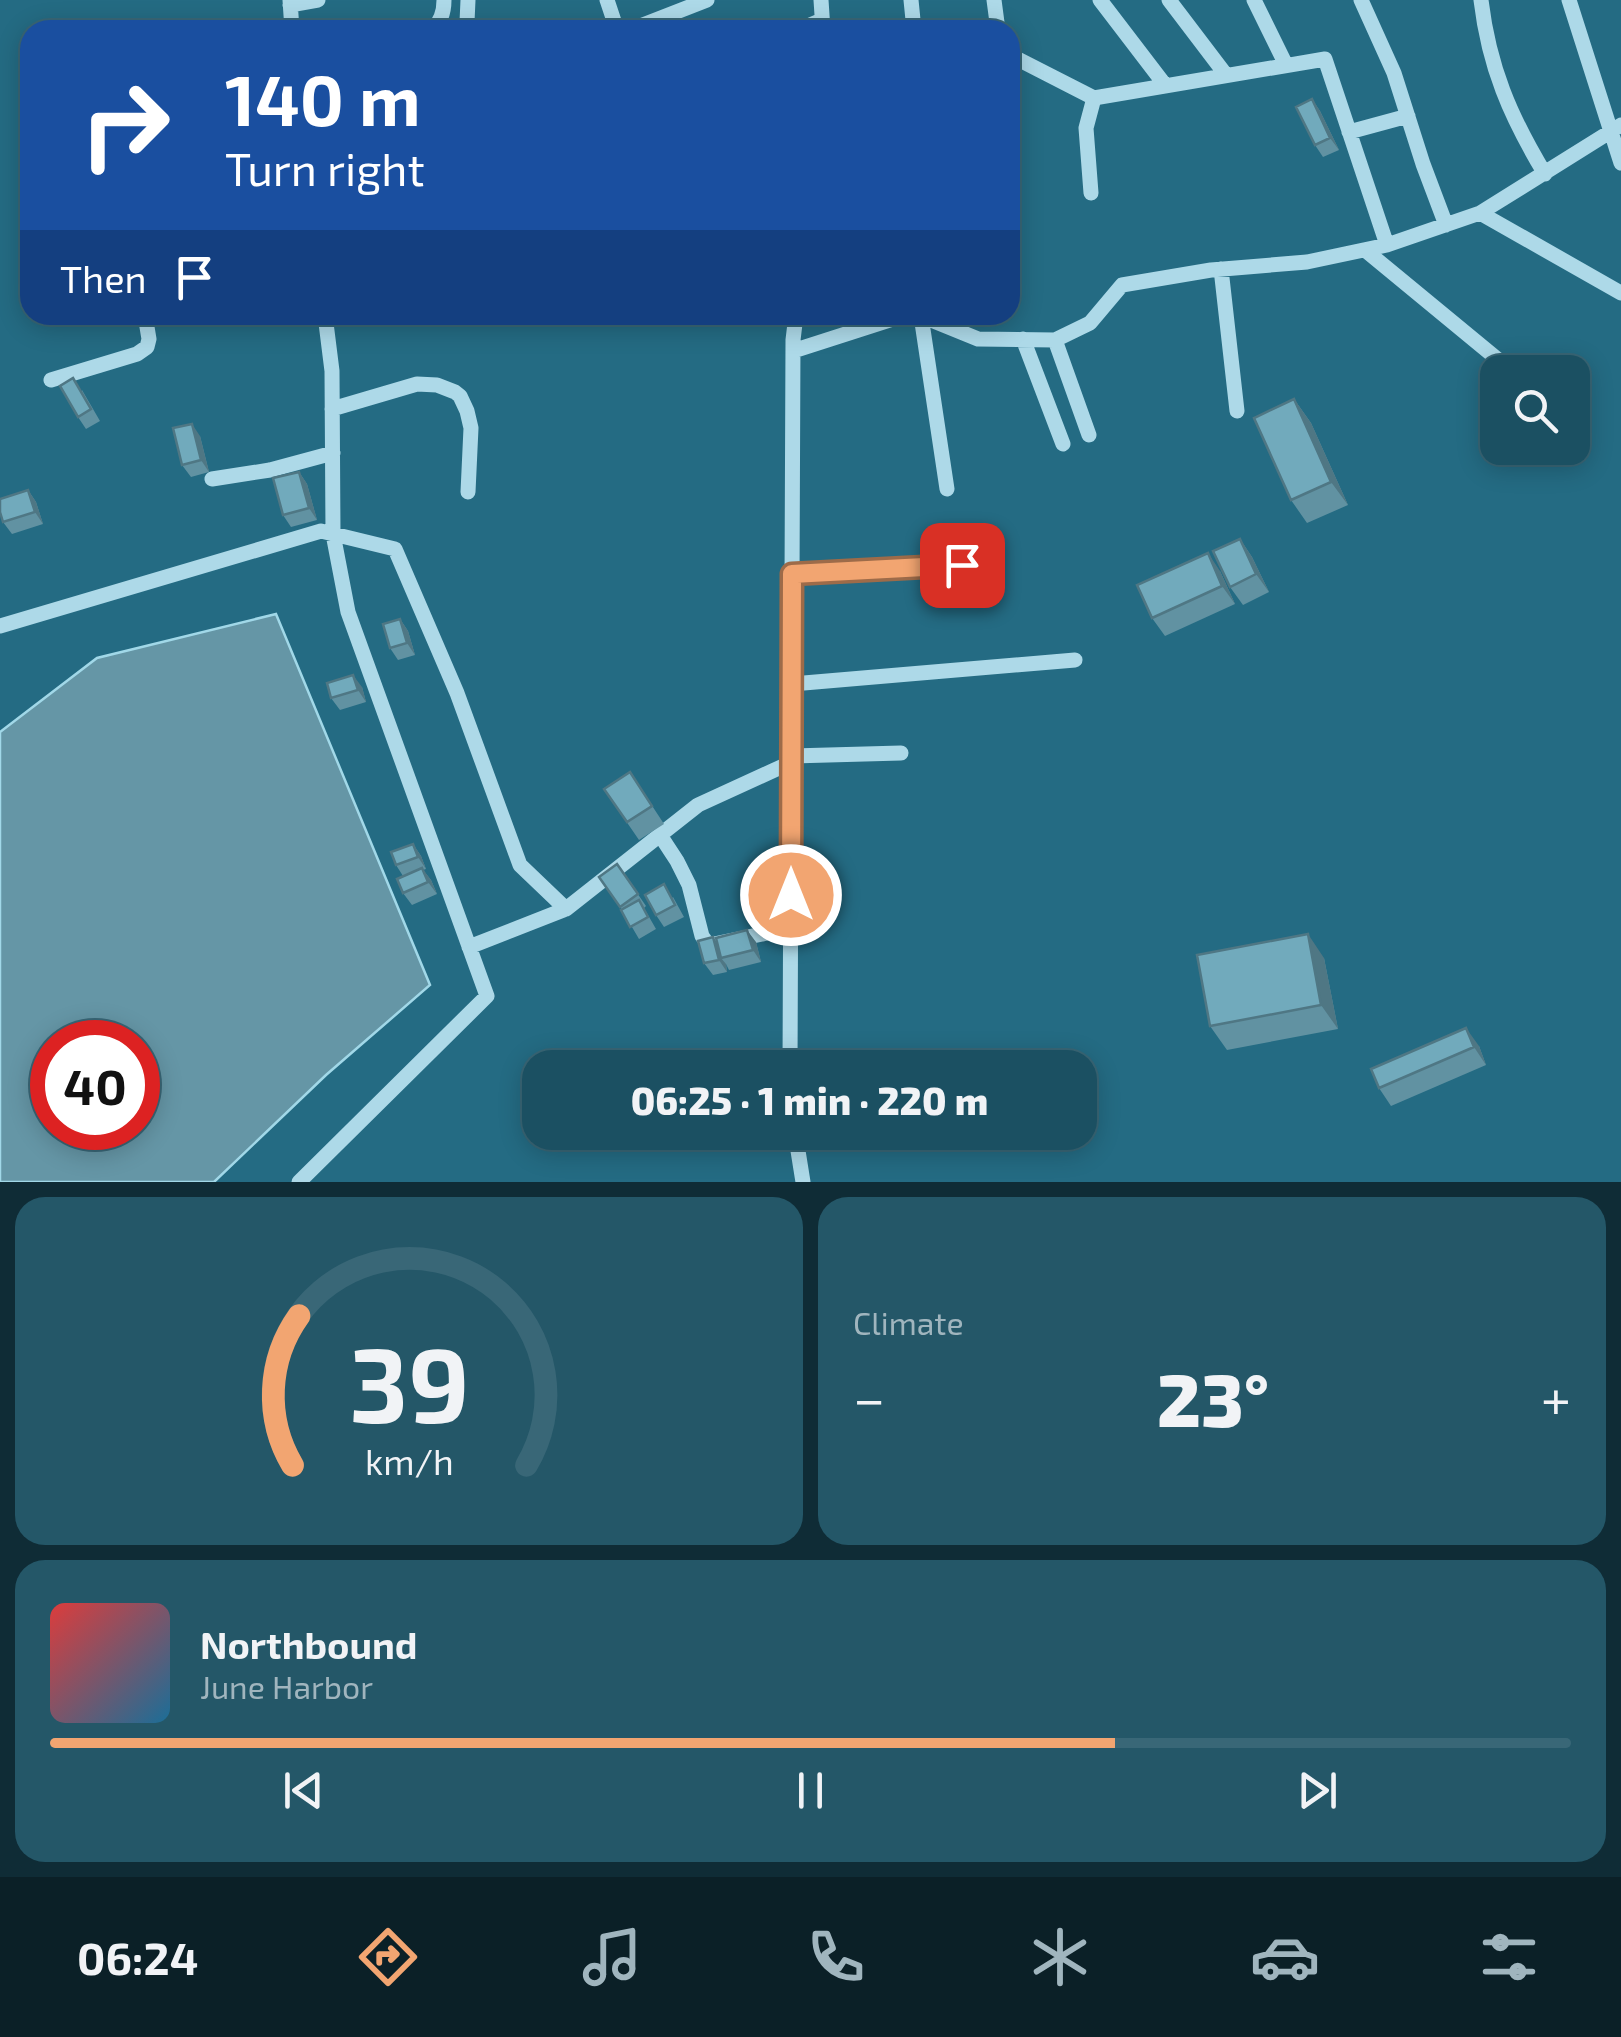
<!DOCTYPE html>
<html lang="en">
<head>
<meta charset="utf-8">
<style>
	:root { --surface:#1b5062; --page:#245768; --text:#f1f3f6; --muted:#a0b5be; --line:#396777; --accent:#f2a571 }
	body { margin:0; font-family:"Exo 2",sans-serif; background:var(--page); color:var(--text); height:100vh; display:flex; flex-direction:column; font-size:38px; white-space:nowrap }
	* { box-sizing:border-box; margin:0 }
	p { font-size:32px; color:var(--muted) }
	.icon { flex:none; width:55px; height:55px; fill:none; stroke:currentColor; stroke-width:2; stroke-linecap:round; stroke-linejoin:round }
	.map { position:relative; height:1182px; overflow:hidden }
	.panel { display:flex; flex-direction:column; gap:15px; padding:15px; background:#0f2c36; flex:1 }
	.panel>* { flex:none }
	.top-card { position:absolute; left:20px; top:20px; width:1000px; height:305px; border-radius:30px; box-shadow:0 5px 25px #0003,0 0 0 2px var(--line); background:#1a4fa0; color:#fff; overflow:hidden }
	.buttons { position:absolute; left:1480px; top:355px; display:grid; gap:20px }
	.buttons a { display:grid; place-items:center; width:110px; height:110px; border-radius:20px; background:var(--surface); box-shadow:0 5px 25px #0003,0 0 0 2px var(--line); font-size:50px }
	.speed { position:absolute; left:30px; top:1020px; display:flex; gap:20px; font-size:50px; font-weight:700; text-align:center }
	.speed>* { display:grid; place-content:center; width:130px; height:130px; border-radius:50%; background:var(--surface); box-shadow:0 5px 25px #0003,0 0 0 2px var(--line); line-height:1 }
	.speed .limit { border:15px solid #d22; background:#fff; color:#111 }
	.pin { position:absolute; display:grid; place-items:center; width:85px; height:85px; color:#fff; margin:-42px; border-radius:20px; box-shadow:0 5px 15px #0006 }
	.me { position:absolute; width:110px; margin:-55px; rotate:0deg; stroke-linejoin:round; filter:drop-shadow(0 0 8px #0008) }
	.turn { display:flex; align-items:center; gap:35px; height:210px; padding:0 40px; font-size:45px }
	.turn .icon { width:130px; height:130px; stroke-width:2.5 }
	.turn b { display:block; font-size:70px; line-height:85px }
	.then { display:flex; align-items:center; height:95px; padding:0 40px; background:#0003; gap:20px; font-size:38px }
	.big { font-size:75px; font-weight:800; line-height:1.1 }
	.panel .card { flex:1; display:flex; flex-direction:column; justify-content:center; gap:15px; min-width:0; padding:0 35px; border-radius:30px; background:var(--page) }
	.panel .dial { align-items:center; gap:0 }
	.dial svg { height:260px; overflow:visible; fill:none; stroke:var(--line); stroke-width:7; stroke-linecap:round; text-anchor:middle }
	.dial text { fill:var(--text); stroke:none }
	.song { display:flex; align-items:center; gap:30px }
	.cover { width:120px; height:120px; border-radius:15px; background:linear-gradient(135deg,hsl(0 70% 55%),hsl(200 70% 35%)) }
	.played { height:10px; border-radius:5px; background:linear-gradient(90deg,var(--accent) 70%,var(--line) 70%) }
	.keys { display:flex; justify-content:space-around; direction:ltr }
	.heat { display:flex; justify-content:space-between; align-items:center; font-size:55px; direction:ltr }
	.panel .tiles { flex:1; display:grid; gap:15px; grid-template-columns:1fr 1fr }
	.card:last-child { grid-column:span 2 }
	.trip { position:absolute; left:522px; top:1050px; width:575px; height:100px; border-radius:30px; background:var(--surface); box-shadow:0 5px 25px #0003,0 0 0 2px var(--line); font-weight:800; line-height:100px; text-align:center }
	.menu { display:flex; height:160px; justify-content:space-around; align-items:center; background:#0b2027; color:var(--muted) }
	.menu .icon { width:70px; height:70px }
	.menu .selected { color:var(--accent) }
	.menu b { font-size:45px; color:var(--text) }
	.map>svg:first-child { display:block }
	.water { fill:#6596a6; stroke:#a1d8e8; stroke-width:2.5; fill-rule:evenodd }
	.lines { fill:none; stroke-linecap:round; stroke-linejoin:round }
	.minor { stroke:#add9e8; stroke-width:15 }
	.wall { fill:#6192a2 }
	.shaded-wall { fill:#4f7784 }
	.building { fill:#71aabc; stroke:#4f7784; stroke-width:2.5 }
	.route-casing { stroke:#9d6b49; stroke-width:25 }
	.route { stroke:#f2a571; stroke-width:18 }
</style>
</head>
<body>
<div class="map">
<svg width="1621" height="1182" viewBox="0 0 1621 1182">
	<rect width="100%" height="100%" fill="#246b83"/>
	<path class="water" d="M 276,614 L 430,985 L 326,1075 L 214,1182 L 0,1182 L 0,732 L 97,658 ZM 52,1042 L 138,1042 L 138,1128 L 52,1128 Z"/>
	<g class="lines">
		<path class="minor" d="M 290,0 L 292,30
			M 607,0 L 617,30
			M 821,0 L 823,30
			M 911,0 L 914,30
			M 994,0 L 998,30
			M 1100,0 L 1165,85
			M 1169,0 L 1226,75
			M 1254,0 L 1286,65
			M 1361,0 L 1394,73 L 1423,164 L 1446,225
			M 1481,0 C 1489,67 1510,116 1545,174
			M 1569,0 L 1621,163
			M 290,5 L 318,0
			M 467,22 L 468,0
			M 432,30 C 441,22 444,12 444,0
			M 630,30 L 707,0
			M 799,30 L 822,20
			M 1010,55 L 1094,98 L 1325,59 L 1387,245
			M 1349,132 L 1408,116
			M 1010,179 L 1013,204
			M 1091,193 L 1086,128 L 1094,98
			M 1480,213 L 1621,293
			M 1365,250 L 1513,372
			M 1221,269 L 1237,411
			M 919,315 L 978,339 L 1055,340 L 1090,323 L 1122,285 L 1211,270 L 1307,262 L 1387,245 L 1480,213 L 1621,125
			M 921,316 L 947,489
			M 1023,339 L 1063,444
			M 1055,340 L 1089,435
			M 793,351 L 905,315
			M 51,380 L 137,354 L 147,347 L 149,339 L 145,315
			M 332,409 L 417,384 L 437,385 L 455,392 L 460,396 L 467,411 L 471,428 L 468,492
			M 212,479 L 270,470 L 333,453
			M 792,575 L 962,565
			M 0,626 L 321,531 L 395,549 L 457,693 L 520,865 L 566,909 L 698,805 L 792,762
			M 792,684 L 1075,660
			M 792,756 L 901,753
			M 660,835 L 677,861 L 689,885 L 702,936 L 707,943 L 714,944 L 791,928
			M 469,947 L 566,909
			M 790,1068 L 793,340 L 796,315
			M 795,1132 L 803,1182
			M 299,1182 L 487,996 L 348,612 L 333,534 L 332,371 L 325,315"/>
	</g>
	<path class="wall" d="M 1312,99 L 1320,111 L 1339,150 L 1323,157 L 1315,145 Z
		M 82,390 L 100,421 L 86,429 L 78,417 Z
		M 1294,399 L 1311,423 L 1348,505 L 1307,523 L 1291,500 Z
		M 200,436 L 209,472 L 191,477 L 182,465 Z
		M 299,472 L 307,484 L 317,520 L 291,527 L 283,515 Z
		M 28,490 L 36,502 L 43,524 L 12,534 L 3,522 Z
		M 1240,539 L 1252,557 L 1269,592 L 1243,605 L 1230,587 Z
		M 1220,571 L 1235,604 L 1165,636 L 1152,618 Z
		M 400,619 L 408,631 L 415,655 L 398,660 L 390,648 Z
		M 362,687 L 366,702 L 340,710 L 331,698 Z
		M 630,772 L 664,824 L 639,840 L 604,789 Z
		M 413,844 L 421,856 L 426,869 L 423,870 L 431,880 L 437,894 L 412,905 L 403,893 L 403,876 L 396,865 Z
		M 617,864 L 646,906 L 644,908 L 656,929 L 639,939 L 622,910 L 599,877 Z
		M 673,897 L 684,917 L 664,927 L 656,915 Z
		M 756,942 L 761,962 L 729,970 L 726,964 L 727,972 L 713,975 L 704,963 Z
		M 1324,958 L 1338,1029 L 1227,1050 L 1210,1026 Z
		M 1479,1046 L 1486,1065 L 1391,1106 L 1379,1088 L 1371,1069 Z"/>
	<path class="shaded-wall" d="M 1312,99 L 1320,111 L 1339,150 L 1330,138 Z
		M 1294,399 L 1311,423 L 1348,505 L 1331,482 Z
		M 192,424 L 200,436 L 209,472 L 201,460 Z
		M 299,472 L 307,484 L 317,520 L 309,508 Z
		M 28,490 L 36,502 L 43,524 L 35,512 Z
		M 1240,539 L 1252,557 L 1269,592 L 1256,574 Z
		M 1208,553 L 1220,571 L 1235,604 L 1222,586 Z
		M 400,619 L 408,631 L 415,655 L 407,643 Z
		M 353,675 L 362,687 L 366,702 L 358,690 Z
		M 413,844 L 421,856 L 426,869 L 418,857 Z
		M 422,868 L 431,880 L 437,894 L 428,882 Z
		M 747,930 L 756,942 L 761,962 L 753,950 Z
		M 1308,934 L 1324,958 L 1338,1029 L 1321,1005 Z
		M 713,937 L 722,949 L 721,958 L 726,964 L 727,972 L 719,960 Z
		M 1466,1028 L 1479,1046 L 1486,1065 L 1474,1047 Z"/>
	<path class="building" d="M 1312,99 L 1330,138 L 1315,145 L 1296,107 Z
		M 73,378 L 91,409 L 78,417 L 60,386 Z
		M 1294,399 L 1331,482 L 1291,500 L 1254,418 Z
		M 192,424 L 201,460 L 182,465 L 173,428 Z
		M 299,472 L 309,508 L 283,515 L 273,478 Z
		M 28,490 L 35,512 L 3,522 L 0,512 L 0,499 Z
		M 1240,539 L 1256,574 L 1230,587 L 1213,551 Z
		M 1208,553 L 1222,586 L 1152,618 L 1137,585 Z
		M 400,619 L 407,643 L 390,648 L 383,624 Z
		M 353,675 L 358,690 L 331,698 L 327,683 Z
		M 630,772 L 652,806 L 627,822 L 604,789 Z
		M 413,844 L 418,857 L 396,865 L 391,852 Z
		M 617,864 L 638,894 L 620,907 L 599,877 Z
		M 422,868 L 428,882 L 403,893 L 397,879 Z
		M 664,884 L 675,905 L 656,915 L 645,895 Z
		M 639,900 L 648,917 L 630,927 L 621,910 Z
		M 747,930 L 753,950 L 721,958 L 716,938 Z
		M 1308,934 L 1321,1005 L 1210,1026 L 1197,955 Z
		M 713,937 L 719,960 L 704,963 L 698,941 Z
		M 1466,1028 L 1474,1047 L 1379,1088 L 1371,1069 Z"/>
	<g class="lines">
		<defs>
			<path id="route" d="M 791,895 L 792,574 L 962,565"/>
		</defs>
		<use href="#route" class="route-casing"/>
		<use href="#route" class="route"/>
	</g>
</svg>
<div class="buttons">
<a><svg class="icon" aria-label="search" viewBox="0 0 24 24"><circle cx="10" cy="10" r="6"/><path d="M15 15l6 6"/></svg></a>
</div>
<div class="speed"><div class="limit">40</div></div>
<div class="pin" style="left:962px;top:565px;background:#d93025"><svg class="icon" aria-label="arrive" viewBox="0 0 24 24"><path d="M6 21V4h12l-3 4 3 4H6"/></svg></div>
<svg class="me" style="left:791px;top:895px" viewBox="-20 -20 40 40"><circle r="17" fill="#f2a571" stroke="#fff" stroke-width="3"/><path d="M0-11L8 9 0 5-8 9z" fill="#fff"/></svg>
<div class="trip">06:25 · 1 min · 220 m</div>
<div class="top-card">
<div class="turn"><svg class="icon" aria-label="right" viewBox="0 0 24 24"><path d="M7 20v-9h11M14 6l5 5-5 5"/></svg><div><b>140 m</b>Turn right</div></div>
<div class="then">Then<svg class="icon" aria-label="arrive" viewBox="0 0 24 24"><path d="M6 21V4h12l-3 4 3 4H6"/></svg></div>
</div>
</div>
<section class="panel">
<div class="tiles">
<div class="card dial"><svg viewBox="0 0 100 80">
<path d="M14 69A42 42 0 1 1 86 69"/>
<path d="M14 69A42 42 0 0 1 16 23" stroke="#f2a571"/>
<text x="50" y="56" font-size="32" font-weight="700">39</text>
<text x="50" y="72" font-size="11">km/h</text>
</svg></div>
<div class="card"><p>Climate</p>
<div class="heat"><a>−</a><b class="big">23°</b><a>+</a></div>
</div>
<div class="card">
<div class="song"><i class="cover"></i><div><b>Northbound</b><p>June Harbor</p></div></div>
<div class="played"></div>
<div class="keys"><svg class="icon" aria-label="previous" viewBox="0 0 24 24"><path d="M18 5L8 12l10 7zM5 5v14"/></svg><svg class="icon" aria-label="pause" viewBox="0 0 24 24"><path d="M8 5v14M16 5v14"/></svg><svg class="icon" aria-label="next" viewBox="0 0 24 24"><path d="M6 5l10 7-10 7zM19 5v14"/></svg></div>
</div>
</div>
</section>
<nav class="menu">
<b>06:24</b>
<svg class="icon selected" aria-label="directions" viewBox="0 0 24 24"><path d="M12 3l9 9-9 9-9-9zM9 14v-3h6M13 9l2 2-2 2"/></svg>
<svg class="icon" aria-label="music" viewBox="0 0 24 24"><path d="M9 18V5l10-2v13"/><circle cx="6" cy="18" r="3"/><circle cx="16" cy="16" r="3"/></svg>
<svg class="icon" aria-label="phone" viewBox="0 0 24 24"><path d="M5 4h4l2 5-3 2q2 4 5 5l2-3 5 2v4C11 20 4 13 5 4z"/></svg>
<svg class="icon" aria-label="climate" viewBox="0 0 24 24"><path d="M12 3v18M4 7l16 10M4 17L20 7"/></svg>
<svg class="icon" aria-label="car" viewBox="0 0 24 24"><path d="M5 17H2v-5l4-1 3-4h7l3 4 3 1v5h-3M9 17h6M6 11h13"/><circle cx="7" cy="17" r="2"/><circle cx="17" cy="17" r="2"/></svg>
<svg class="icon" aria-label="filters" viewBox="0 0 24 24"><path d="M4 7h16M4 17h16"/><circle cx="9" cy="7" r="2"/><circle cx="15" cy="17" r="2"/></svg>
</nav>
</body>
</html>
